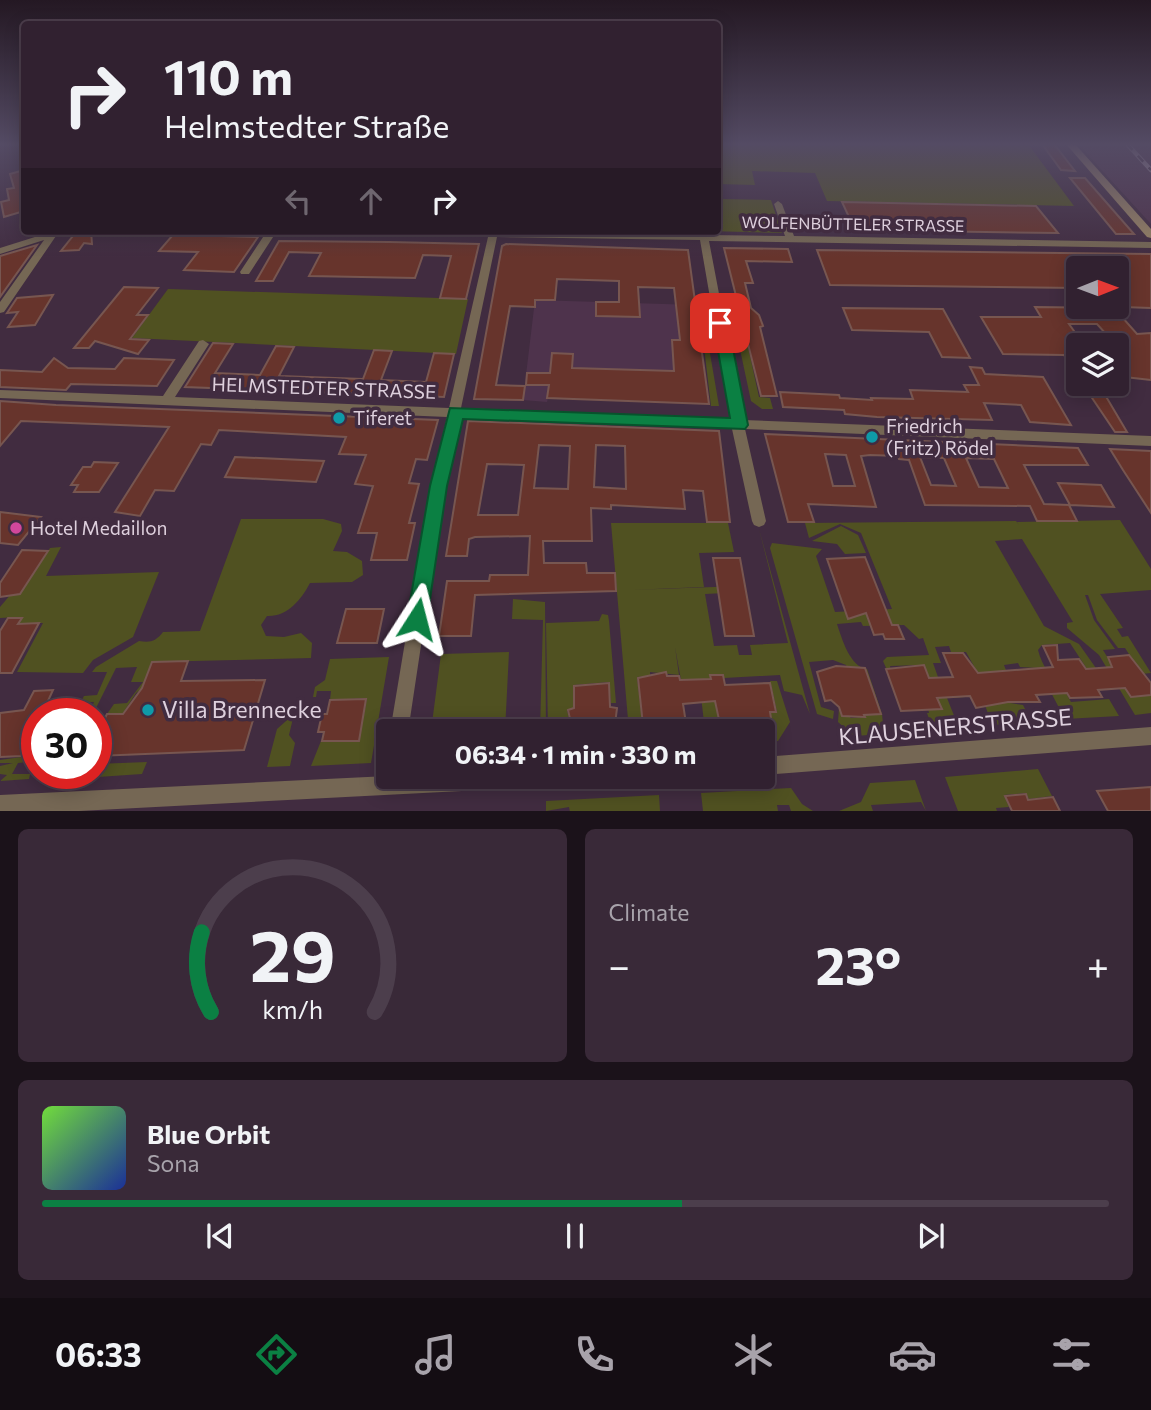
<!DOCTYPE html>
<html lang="en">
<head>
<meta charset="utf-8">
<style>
	:root { --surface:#312130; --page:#392938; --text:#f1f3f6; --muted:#a8a3ab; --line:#4c3e4c; --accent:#0b8043 }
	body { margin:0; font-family:Commissioner,sans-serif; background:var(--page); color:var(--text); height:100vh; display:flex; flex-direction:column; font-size:26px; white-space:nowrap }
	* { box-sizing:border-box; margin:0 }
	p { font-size:23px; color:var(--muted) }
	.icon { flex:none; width:38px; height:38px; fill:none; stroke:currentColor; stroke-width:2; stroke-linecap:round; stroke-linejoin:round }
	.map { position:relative; height:811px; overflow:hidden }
	.side { display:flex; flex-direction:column; gap:18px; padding:18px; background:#1b121a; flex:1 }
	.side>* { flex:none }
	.top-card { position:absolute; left:21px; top:21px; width:700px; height:214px; border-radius:7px; box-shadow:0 4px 18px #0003,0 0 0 2px var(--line); background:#312130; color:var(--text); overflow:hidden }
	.needle { width:46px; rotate:89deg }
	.tools { position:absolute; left:1066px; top:256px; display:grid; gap:14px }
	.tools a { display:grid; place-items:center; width:63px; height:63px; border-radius:7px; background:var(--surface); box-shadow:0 4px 18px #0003,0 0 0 2px var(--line); font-size:35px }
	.speed { position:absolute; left:21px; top:698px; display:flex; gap:14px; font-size:35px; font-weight:700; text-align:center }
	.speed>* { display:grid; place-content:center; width:91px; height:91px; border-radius:50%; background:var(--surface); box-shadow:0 4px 18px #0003,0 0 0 2px var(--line); line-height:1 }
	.speed .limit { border:10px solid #d22; background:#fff; color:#111 }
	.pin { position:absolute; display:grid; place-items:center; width:60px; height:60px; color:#fff; margin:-30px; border-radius:14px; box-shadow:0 4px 10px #0006 }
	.me { position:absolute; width:77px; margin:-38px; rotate:9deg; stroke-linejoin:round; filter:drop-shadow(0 0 5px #0008) }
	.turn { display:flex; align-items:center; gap:24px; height:147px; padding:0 28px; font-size:32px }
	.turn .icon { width:91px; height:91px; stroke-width:2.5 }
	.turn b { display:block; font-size:49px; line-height:60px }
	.lanes { display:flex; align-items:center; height:66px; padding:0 28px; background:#0003; justify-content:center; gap:35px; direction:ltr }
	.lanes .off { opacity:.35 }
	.big { font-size:52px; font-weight:700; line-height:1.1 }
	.side .tile { flex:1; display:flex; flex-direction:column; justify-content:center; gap:10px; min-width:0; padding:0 24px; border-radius:10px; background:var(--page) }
	.side .dial { align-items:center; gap:0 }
	.dial svg { height:182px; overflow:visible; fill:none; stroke:var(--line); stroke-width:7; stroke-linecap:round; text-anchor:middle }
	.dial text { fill:var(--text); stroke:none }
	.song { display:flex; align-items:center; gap:21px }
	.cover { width:84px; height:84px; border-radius:10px; background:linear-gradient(135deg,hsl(100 70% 55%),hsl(230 70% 35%)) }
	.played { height:7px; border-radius:4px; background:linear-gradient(90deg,var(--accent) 60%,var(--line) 60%) }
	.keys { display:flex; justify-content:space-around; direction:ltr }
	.heat { display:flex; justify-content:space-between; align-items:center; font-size:38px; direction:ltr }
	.side .tiles { flex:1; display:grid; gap:18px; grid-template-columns:1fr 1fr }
	.tile:last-child { grid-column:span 2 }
	.trip { position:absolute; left:376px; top:719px; width:399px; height:70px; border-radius:7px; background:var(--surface); box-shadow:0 4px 18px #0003,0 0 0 2px var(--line); font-weight:700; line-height:70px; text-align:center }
	.tabs { display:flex; height:112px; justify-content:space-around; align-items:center; background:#140d13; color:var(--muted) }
	.tabs .icon { width:49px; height:49px }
	.tabs .selected { color:var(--accent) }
	.tabs b { font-size:32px; color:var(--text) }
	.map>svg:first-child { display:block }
	.built { fill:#4e334c }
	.green { fill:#505121 }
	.building { fill:#67342c; stroke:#775650; stroke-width:2; fill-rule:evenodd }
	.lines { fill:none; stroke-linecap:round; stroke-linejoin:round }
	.street { fill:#756754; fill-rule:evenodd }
	.secondary { fill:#988364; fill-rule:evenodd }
	.rail-casing { stroke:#a797a6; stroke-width:4.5 }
	.rail { stroke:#412c40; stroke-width:2.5; stroke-dasharray:8; stroke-linecap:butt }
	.route { fill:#0b8043; stroke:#07532c; stroke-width:2 }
	.culture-dot { fill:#0f9aa8; stroke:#412c40; stroke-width:2.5 }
	.hotel-dot { fill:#d1479c; stroke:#412c40; stroke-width:2.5 }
	.labels { text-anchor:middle; stroke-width:7; stroke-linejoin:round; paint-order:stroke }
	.far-street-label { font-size:16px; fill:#ded0dd; stroke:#412c40 }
	.street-label { font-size:19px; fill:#ded0dd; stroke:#412c40 }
	.poi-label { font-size:19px; fill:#ded0dd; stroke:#412c40; text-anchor:start }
	.near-poi-label { font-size:23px; fill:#ded0dd; stroke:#412c40; text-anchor:start }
	.near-street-label { font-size:23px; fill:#ded0dd; stroke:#412c40 }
</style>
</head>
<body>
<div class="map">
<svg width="1151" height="812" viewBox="0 0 1151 812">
	<rect width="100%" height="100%" fill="#412c40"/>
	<path class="built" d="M 1079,144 L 1151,144 L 1151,224 L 1097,165 Z
		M 535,300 L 696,305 L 709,404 L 548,398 L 547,402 L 523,400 Z"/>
	<path class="green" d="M 718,144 L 1028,144 L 1074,206 L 827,201 L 815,173 L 752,171 L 755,185 L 718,184 Z
		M 718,199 L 771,200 L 782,233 L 708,231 L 718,231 Z
		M 168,289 L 468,299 L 456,354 L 132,338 Z
		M 737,324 L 743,324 L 759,397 L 770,398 L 773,409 L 762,409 L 751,401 L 735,326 Z
		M 702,330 L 706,330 L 719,406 L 711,406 Z
		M 241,519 L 323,519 L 341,524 L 342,531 L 333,551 L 347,552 L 362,561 L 363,575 L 352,582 L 310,583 C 301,600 287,617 267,616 L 261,625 L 266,636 L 284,637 L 301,633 L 312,643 L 311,658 L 152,662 L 147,674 L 160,674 L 136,693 L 123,713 L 107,714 L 114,704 L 127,703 L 143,682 L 131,682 L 137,667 L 116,668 L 93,714 L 89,714 L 94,702 L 81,702 L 84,696 L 97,695 L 107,672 L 92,672 L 96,667 L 139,641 C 151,643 156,641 163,632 L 200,631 Z
		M 1120,520 L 1151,569 L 1151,590 L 1100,594 L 1123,628 L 1117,629 L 1122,637 L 1128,636 L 1151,673 L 1142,674 L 1125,648 L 1118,648 L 1097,620 L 1088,595 L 1085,595 L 1094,620 L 1115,649 L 1103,650 L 1131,696 L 1151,694 L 1151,713 L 1135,715 L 1099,655 L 1067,628 L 1067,623 L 1073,622 L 1022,539 L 995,541 L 1044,626 L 1079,644 L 1098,671 L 1087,669 L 1070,643 L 1042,645 L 1038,650 C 1042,666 1053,680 1061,694 L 1066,693 L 1071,702 L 1109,699 L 1119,716 L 1065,719 L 1038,668 L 1020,667 L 1018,663 L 1004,665 L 1007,673 L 996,674 L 1010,703 L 1023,705 L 1032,723 L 992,725 L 985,705 L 974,705 L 969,694 L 995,704 L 966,652 L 951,652 L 949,646 L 935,647 L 941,663 L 933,663 L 938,677 L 957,677 L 966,697 L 947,698 L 959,728 L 933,730 L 927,713 L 929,713 L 919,665 L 890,666 L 891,670 L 887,670 L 883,661 L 887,657 L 929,655 L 923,638 L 919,639 L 904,625 L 863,626 L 861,622 L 837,624 C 842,639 850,667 867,669 L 882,714 L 884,734 L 854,736 L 838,722 L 839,708 L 851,718 L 866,717 L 846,665 L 833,660 L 809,662 L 821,707 L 834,711 L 833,719 L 817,714 L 770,548 L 772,543 L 822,549 L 816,556 L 835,612 L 892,609 L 861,533 L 840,524 L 809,538 L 805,523 L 1016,521 L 1019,525 L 1017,522 Z
		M 611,523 L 728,523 L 734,552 L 699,553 L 704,587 L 629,590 L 743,586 L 745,592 L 705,594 L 714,646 L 737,645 L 739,655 L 752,655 L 750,645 L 788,643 L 759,529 L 810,714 L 802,695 L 784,691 L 780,675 L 724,678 L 723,674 L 710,675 L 721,730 L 773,725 L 770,713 L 777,712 L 770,681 L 777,681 L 790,722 L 778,741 L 763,742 L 763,732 L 705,731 L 699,679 L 681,680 L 675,647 L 679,675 L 650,672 L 650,676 L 637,677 L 643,726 L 657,725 L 663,731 L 629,731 Z
		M 841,526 L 858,535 L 866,553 L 845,554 L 837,544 L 812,541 Z
		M 61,547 L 46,576 L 159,572 L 133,637 L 93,660 L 83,673 L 17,672 L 43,623 L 19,623 L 21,617 L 0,618 L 0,607 L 11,594 L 20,594 L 50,548 Z
		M 513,599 L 545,602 L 546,731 L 540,731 L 543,620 L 512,619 Z
		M 602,614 L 608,615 L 609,621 L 616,703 L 611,703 L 609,682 L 574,685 L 573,708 L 567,710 L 572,731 L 548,731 L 546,623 L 599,621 Z
		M 509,652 L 505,731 L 431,731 L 441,654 Z
		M 389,657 L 371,763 L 311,766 L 321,741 L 359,741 L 367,698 L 330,700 L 331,691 L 317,691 L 316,697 L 313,697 L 315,687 L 325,680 L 330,659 Z
		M 294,714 L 289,735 L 295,743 L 290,766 L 267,767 L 277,729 Z
		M 37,739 L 37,746 L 31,746 L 26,757 L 37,757 L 37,761 L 18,763 L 12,774 L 30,774 L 29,779 L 0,781 L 7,775 L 0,774 L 0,766 L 13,763 L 0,763 L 0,760 L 21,757 L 28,743 Z
		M 147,762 L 142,774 L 83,778 L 85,774 L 96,774 L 96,764 Z
		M 1038,769 L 1052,796 L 1029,799 L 1026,793 L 1004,795 L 1009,807 L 996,808 L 997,811 L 958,811 L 945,777 Z
		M 915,780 L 926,811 L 921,802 L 871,805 L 873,811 L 839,811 L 861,802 L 870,783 Z
		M 791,788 L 802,804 L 813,811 L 791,811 L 789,805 L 777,805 L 778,811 L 703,811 L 701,793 Z
		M 659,795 L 660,811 L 570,812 L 569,807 L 546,811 L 546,801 Z"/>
	<path class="building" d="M 1042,144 L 1054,144 L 1075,171 L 1061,170 Z
		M 24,170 L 24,211 L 4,217 L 1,202 L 9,200 L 7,189 L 14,188 L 10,174 Z
		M 1070,178 L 1085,178 L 1134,234 L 1116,234 Z
		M 842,202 L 1036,206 L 1058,233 L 855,230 Z
		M 77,231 L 91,231 L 92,244 L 84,243 L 79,250 L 61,251 Z
		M 172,236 L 220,236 L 258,237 L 234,272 L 184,270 L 198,252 L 159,251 Z
		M 279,241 L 389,242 L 479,244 L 466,299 L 440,298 L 451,256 L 423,255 L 415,278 L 309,276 L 321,253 L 289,252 L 273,281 L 256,281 Z
		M 506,244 L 688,250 L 709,404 L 547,398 L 549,385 L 526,385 L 527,373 L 550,373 L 552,353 L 573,354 L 572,368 L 674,371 L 672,340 L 680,340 L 674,288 L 638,287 L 640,317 L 596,316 L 596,302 L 619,302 L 619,281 L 557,279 L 555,300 L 535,300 L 535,307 L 510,306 L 496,385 L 525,386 L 523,400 L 474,399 L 502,246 Z
		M 37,245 L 0,297 L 0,256 Z
		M 724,248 L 788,249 L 792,262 L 746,261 L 753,283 L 745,283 L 751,308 L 759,315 L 763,326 L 760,327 L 777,396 L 761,396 Z
		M 817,250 L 1151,254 L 1151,308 L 1123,307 L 1116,299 L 1116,268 L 1078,268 L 1078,288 L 830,285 Z
		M 124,287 L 158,288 L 137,315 L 148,315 L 130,339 L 149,340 L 138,354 L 95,341 L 89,348 L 74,348 Z
		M 53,295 L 35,325 L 8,327 L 18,312 L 7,313 L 17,298 Z
		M 1035,307 L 1114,308 L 1137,334 L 1151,333 L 1151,380 L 1116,376 L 1116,345 L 1097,324 L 1069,324 L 1084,345 L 1078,345 L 1078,377 L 1064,355 L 1003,354 L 981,317 L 1041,317 Z
		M 843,308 L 943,309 L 970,358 L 942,357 L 929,332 L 852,330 Z
		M 213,343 L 233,344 L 215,373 L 260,375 L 276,346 L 294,347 L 279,376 L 363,379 L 374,350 L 392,351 L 381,380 L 426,382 L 434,353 L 454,354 L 444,397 L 185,387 Z
		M 54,358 L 68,368 L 115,369 L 124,358 L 174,360 L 157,386 L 71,384 L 66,390 L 0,387 L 0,370 L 42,372 Z
		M 970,367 L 982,368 L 985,374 L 1043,377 L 1071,425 L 1030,422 L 1021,405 L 984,403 L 992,420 L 877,417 L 845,414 L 844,410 L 783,407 L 780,392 L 839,395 L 840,398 L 872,400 L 871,398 L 913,399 L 910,390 L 968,392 L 964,385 L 979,385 Z
		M 1082,383 L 1098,383 L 1127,432 L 1115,432 Z
		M 0,401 L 56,405 L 438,420 L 427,460 L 416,459 L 409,483 L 419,484 L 409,523 L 415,523 L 407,560 L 371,560 L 377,533 L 358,533 L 373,486 L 355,484 L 366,455 L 339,454 L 346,437 L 219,430 L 211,445 L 201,444 L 174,491 L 155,490 L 140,516 L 115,512 L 169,427 L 21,421 L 0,446 Z
		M 468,421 L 719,431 L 730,522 L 707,522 L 703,491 L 683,490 L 685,509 L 611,505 L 611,509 L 591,508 L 592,541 L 543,541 L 544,563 L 586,563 L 587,573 L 615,573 L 616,591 L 475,595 L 471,636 L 439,636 L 447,581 L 489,581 L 490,575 L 528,575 L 530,536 L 475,537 L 469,539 L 467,556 L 446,556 ZM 539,445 L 570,446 L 568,489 L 534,488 ZM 596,445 L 625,446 L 626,489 L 594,487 ZM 487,464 L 524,465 L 518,515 L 478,515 Z
		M 765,434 L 1078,448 L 1088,465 L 1024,465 L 1044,504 L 1069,505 L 1077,521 L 1037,521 L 1030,506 L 925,505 L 909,460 L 899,459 L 898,456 L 870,455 L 861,456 L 876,507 L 808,504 L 814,522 L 788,522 ZM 825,454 L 846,455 L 855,486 L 833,486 ZM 920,457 L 944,458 L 956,486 L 931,485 ZM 966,458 L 994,459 L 1008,488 L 979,487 Z
		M 1110,449 L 1151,451 L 1151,513 L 1123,470 Z
		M 235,457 L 324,461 L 316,482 L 225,477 Z
		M 94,462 L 118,463 L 99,492 L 74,492 L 78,485 L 71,485 L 83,467 L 91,467 Z
		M 1058,483 L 1101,485 L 1114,507 L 1070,505 Z
		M 0,512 L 41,517 L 18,545 L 0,543 Z
		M 22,550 L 48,551 L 20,594 L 0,597 L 0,583 Z
		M 865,557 L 892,625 L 898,625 L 904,639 L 885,639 L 883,634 L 874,635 L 866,613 L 848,619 L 827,559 Z
		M 713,558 L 740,558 L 754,636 L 725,636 Z
		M 346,609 L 384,609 L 377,643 L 337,643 Z
		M 8,618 L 22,618 L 18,624 L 39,623 L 12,673 L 0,673 L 0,631 Z
		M 1057,645 L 1058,660 L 1079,659 L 1086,669 L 1112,667 L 1108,657 L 1129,655 L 1151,683 L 1151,695 L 1131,697 L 1125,688 L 1098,690 L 1102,697 L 1070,698 L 1067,693 L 1036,695 L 1040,702 L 1008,702 L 976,708 L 970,696 L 937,698 L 942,709 L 901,711 L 886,669 L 924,665 L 929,678 L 953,677 L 943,653 L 963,653 L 978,673 L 1053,667 L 1043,646 Z
		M 188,661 L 181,681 L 265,680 L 244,750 L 96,756 L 96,736 L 107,714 L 123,714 L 142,688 L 152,662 Z
		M 836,666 L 865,668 L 881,714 L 864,715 L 865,717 L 842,716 L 839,707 L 831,700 L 825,701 L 817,672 Z
		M 666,672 L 667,676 L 679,676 L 680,680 L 711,679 L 710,675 L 723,675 L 725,685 L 770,683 L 776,712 L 770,712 L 772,724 L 721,729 L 715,701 L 683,704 L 686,723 L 672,724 L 673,728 L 643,725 L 638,678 Z
		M 609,683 L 610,707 L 617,708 L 614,732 L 573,732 L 568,710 L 574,708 L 574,686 Z
		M 53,690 L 42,714 L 37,714 L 34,743 L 28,743 L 21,756 L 0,757 L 0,713 L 24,710 L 34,691 Z
		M 366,699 L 359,741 L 322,741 L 324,732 L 318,732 L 322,714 L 327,714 L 330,700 Z
		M 1151,787 L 1151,811 L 1108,811 L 1097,791 Z
		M 1026,794 L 1028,800 L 1053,797 L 1060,811 L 1012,811 L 1005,796 Z"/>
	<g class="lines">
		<path class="street" d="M 778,201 L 782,204 L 794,236 L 1151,242 L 1151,248 L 709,241 L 743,420 L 1151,436 L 1151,446 L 745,429 L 766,521 L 764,525 L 759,527 L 754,525 L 752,521 L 732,429 L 459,417 L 445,486 L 408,732 L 390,732 L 431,486 L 447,417 L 0,398 L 0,390 L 163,396 L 199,341 L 203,340 L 209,344 L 175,397 L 449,408 L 488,237 L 302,234 L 297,231 L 499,231 L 699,235 L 698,231 L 708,231 L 708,235 L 785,236 L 774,204 ZM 497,237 L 700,240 L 731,419 L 461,408 Z
			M 54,231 L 69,231 L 56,236 L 4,312 L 0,313 L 0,302 L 44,240 L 0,254 L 0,248 Z
			M 267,231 L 277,231 L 249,274 L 241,274 L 240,272 Z
			M 1151,727 L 1151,745 L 763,775 L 763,757 Z
			M 388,776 L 566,777 L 564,784 L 557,786 L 60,812 L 0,812 L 0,795 Z"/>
		<path class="secondary" d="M 1066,144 L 1075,144 L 1151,229 L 1151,238 L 1147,237 Z"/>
		<defs>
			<path id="rail" d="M 1127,144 L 1151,170"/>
		</defs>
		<use href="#rail" class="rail-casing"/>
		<use href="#rail" class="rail"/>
	</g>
	<linearGradient id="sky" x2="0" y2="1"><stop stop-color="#241823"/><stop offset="0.56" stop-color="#544b64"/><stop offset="1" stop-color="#544b64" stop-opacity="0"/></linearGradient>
	<rect width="1151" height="258" fill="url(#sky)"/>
	<path class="route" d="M 720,318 L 728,323 L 748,425 L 745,429 L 463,419 L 447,486 L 427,619 L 424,626 L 417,629 L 410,626 L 407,619 L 430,486 L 450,408 L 730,418 L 713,323 Z"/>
	<g class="culture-dot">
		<circle cx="339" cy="418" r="7"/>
		<circle cx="872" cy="437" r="7"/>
		<circle cx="148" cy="710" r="7"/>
	</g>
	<circle class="hotel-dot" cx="16" cy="528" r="7"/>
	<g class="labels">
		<g class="far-street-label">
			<text transform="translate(853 224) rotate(1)" y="6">WOLFENBÜTTELER STRASSE</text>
		</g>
		<g class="street-label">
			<text transform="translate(324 388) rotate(2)" y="7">HELMSTEDTER STRASSE</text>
		</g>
		<g class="poi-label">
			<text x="353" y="425">Tiferet</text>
			<text x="886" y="433">Friedrich<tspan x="886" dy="22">(Fritz) Rödel</tspan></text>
			<text x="30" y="535">Hotel Medaillon</text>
		</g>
		<g class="near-poi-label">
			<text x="162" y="718">Villa Brennecke</text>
		</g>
		<g class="near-street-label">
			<text transform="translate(955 727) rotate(-5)" y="8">KLAUSENERSTRASSE</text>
		</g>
	</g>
</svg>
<div class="tools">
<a><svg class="needle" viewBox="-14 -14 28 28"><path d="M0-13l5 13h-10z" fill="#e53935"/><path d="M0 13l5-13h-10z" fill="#a8a3ab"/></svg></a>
<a><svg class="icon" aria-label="layers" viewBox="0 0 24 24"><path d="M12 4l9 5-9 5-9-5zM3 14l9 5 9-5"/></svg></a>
</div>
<div class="speed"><div class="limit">30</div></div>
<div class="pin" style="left:720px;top:323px;background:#d93025"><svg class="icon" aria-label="arrive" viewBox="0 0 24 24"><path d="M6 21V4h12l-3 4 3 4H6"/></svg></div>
<svg class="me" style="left:417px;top:619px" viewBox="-20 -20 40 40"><path d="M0-17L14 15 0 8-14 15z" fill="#0b8043" stroke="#fff" stroke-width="4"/></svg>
<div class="trip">06:34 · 1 min · 330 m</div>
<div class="top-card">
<div class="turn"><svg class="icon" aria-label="right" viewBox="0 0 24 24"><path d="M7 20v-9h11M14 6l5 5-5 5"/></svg><div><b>110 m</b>Helmstedter Straße</div></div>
<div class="lanes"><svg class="icon off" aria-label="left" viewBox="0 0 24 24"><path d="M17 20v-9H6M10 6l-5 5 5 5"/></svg><svg class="icon off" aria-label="ahead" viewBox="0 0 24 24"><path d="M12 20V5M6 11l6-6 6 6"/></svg><svg class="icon" aria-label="right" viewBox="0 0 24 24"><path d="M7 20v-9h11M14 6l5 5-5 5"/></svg></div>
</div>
</div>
<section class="side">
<div class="tiles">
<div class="tile dial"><svg viewBox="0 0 100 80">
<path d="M14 69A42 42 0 1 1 86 69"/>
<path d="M14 69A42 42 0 0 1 10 34" stroke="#0b8043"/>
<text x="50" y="56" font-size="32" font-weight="700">29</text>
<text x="50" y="72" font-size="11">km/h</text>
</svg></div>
<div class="tile"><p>Climate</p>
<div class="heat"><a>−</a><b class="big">23°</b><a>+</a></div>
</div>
<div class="tile">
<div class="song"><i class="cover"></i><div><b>Blue Orbit</b><p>Sona</p></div></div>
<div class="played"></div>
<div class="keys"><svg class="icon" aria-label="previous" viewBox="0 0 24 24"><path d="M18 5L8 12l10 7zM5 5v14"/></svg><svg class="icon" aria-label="pause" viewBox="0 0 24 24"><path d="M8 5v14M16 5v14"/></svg><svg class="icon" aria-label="next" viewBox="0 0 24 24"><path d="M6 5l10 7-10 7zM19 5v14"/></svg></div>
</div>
</div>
</section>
<nav class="tabs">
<b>06:33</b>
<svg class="icon selected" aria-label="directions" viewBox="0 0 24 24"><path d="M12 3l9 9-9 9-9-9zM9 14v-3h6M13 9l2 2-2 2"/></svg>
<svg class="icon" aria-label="music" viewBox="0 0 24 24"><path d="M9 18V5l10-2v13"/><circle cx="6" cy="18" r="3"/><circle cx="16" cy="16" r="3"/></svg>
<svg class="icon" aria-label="phone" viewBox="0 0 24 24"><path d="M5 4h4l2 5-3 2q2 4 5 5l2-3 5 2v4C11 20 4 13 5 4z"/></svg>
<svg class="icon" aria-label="climate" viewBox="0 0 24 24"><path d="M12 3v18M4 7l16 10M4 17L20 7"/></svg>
<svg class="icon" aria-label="car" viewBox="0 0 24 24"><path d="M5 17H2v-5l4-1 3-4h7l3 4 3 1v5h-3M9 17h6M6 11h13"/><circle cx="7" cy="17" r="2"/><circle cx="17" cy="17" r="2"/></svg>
<svg class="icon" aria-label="filters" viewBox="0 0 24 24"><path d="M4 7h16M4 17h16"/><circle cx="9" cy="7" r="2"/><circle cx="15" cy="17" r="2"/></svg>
</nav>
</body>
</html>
